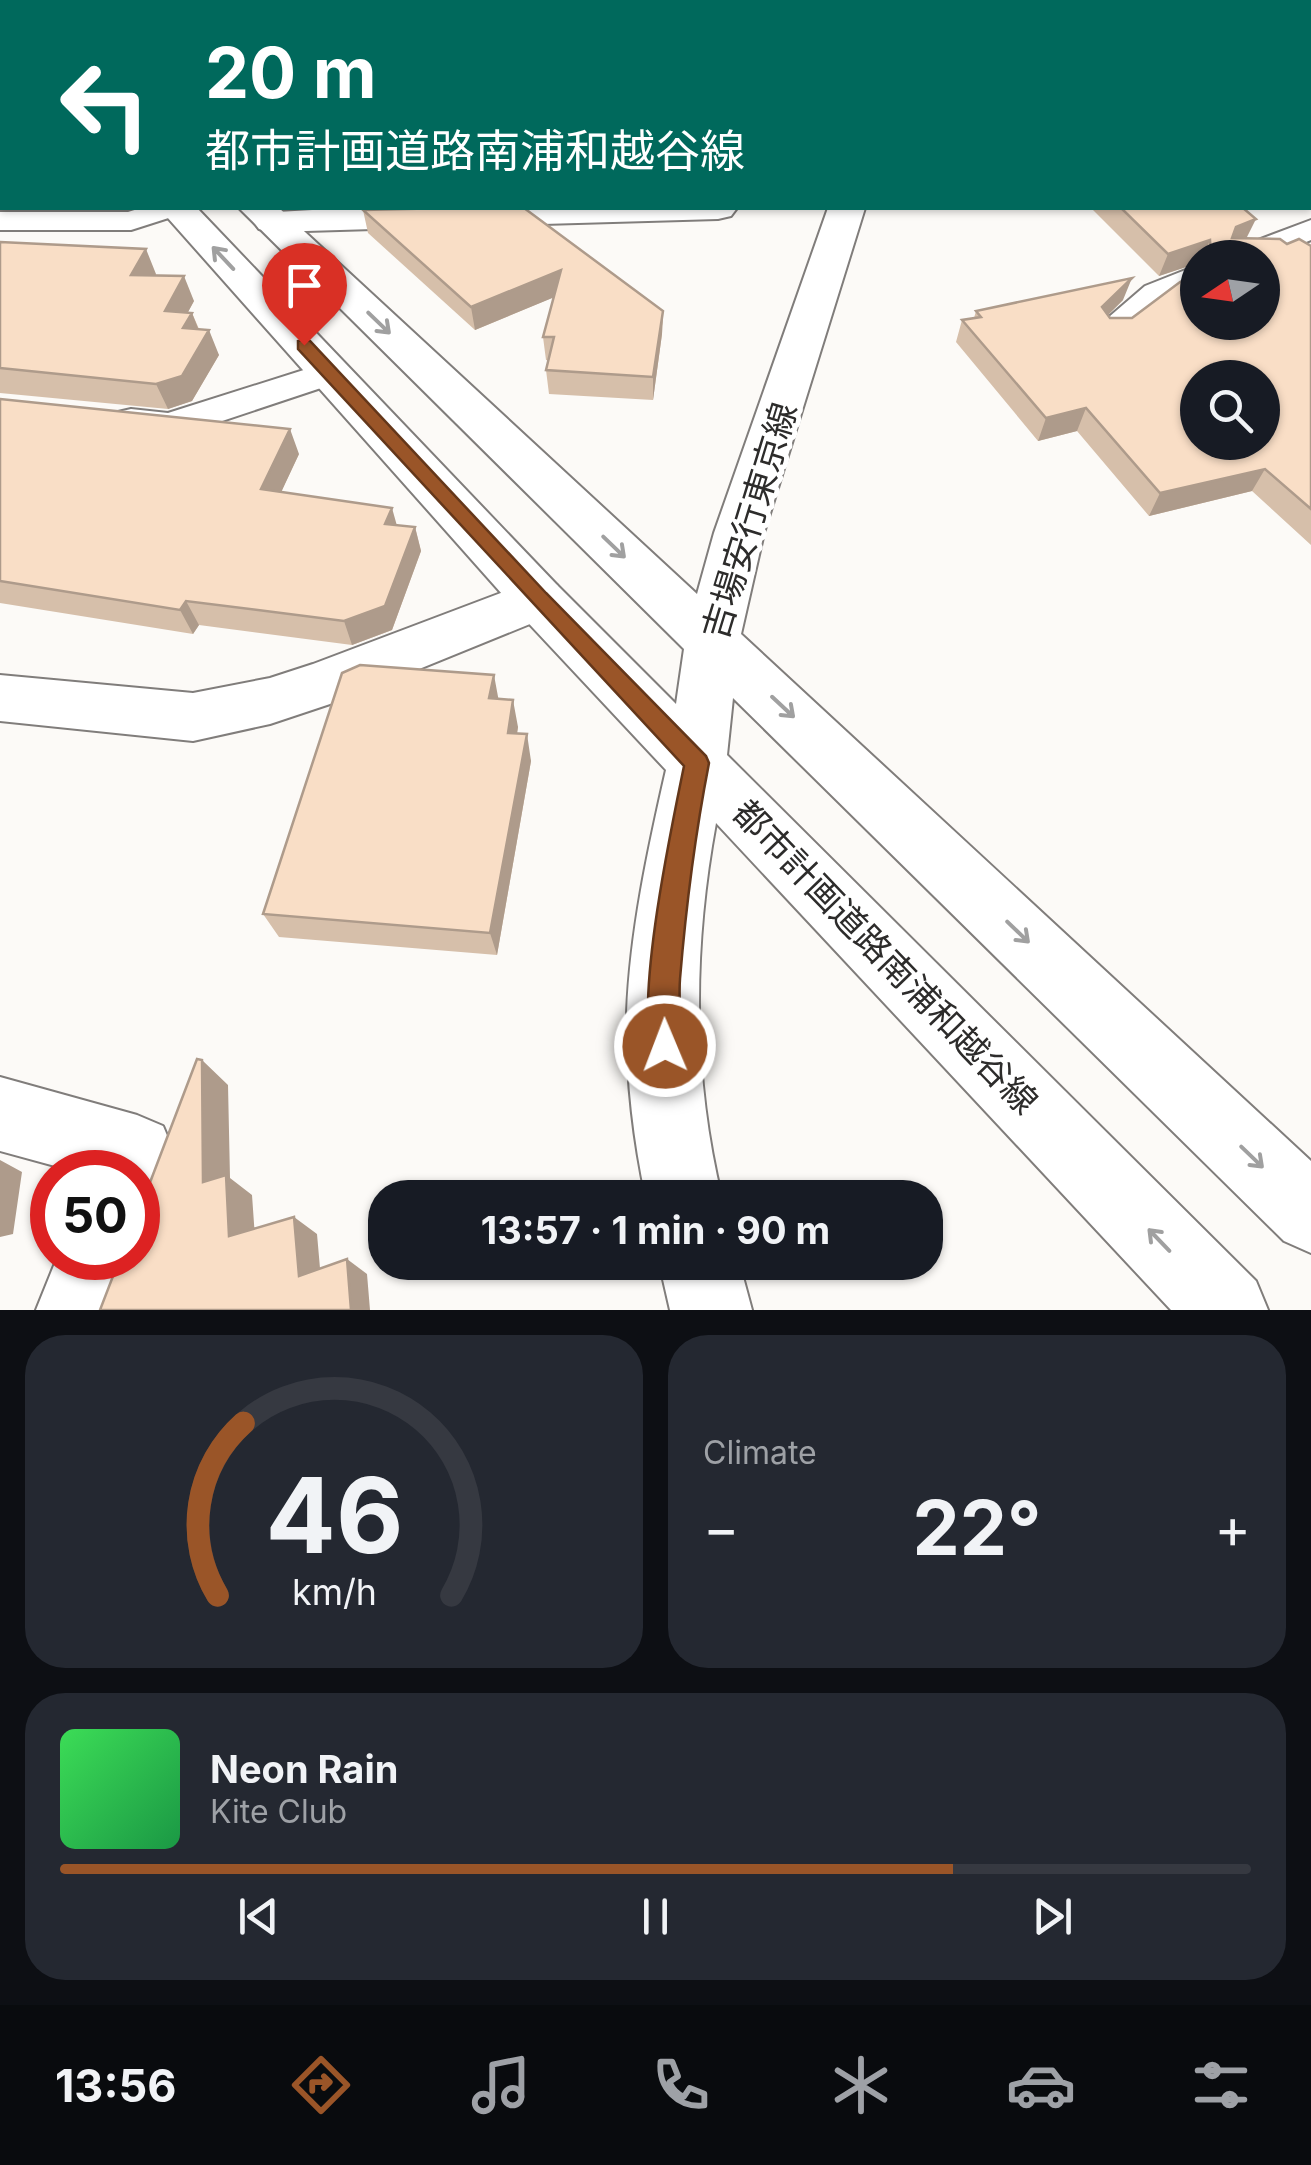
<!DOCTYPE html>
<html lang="en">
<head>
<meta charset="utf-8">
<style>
	:root { --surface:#171b24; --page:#242831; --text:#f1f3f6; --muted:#9ea1a6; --line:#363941; --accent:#9a5528 }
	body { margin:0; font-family:Inter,"Noto Sans JP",sans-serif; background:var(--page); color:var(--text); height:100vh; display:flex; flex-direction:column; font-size:38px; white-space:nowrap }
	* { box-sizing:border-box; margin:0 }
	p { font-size:32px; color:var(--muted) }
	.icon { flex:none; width:55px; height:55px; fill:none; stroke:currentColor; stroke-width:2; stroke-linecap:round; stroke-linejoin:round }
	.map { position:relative; height:1310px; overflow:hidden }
	.details { display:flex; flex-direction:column; gap:25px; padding:25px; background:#0d0f14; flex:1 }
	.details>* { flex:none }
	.banner { position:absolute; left:0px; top:0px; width:1312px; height:210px; box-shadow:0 2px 8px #0004; background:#00695c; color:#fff; overflow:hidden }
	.needle { width:65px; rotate:257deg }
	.tools { position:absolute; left:1180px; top:240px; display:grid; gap:20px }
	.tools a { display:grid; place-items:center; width:100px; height:100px; border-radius:50%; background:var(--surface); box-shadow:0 2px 8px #0004; font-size:50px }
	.speed { position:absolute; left:30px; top:1150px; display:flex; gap:20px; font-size:50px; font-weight:700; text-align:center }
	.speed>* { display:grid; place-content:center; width:130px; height:130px; border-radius:50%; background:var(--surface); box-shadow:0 2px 8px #0004; line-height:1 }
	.speed .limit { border:15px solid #d22; background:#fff; color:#111 }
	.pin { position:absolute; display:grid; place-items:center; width:85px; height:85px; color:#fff; margin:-102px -42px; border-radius:50% 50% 50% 0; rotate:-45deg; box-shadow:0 0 10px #0007 }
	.pin .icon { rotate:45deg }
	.me { position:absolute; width:110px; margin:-55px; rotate:359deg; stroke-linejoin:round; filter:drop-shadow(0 0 8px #0008) }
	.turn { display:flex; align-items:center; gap:35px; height:210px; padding:0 40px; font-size:45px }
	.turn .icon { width:130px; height:130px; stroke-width:2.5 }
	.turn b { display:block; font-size:70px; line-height:85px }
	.big { font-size:75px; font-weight:700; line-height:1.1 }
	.details .card { flex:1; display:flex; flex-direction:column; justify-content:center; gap:15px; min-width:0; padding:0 35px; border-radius:40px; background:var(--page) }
	.details .dial { align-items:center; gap:0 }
	.dial svg { height:260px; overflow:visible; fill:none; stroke:var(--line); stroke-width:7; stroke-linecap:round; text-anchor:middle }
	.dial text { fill:var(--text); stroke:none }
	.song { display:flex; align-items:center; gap:30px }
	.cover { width:120px; height:120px; border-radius:15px; background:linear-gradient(135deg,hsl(130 70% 55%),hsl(140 70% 35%)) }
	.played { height:10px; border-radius:5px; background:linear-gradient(90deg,var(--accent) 75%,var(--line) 75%) }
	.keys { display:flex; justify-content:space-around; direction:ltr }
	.heat { display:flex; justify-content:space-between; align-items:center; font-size:55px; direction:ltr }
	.details .tiles { flex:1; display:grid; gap:25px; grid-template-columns:1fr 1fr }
	.card:last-child { grid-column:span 2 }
	.trip { position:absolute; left:368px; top:1180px; width:575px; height:100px; border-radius:40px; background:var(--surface); box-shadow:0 2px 8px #0004; font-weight:700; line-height:100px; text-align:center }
	.dock { display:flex; height:160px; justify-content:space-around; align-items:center; background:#090b0e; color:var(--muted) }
	.dock .icon { width:70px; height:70px }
	.dock .on { color:var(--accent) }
	.dock b { font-size:45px; color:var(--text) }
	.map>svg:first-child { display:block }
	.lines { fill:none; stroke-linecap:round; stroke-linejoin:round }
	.lane-casing { stroke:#807d7b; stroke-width:4 }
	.street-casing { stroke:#807d7b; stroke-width:4 }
	.secondary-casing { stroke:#807d7b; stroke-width:4 }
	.lane { fill:#fff; fill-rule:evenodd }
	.street { fill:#fff; fill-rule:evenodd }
	.secondary { fill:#fff; fill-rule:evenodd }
	.wall { fill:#d6bfaa }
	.shaded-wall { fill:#ae9b8b }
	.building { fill:#f9dec6; stroke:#ae9b8b; stroke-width:2.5; fill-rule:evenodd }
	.oneway { stroke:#a0a0a0 }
	.route { fill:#9a5528; stroke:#64371a; stroke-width:2.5 }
	.labels { text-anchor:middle; stroke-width:10; stroke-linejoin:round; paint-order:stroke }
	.street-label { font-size:35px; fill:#2d2c2b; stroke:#fff }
</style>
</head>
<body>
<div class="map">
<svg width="1311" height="1310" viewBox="0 0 1311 1310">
	<rect width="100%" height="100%" fill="#fcfaf7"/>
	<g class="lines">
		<defs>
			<path id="lane" d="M 572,0 L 596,0 L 596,2 L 573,2 Z
				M 141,208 L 185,208 L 181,214 L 131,230 L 0,230 L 0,212 L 128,212 Z
				M 1311,220 L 1311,240 L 1262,260 L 1224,258 L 1229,251 Z
				M 1198,265 L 1198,287 C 1188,291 1177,295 1168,301 C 1145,316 1132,345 1102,337 L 1097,330 L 1102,323 L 1145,286 Z
				M 329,362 L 342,365 L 347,373 L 342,381 L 183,434 C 162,439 139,435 118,430 L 112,421 L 118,412 L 131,409 L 168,413 Z"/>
			<path id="street" d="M 0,51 L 2,51 L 2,69 L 0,69 Z
				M 1310,175 L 1311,175 L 1311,198 L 1310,198 Z
				M 348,208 L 737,208 L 731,216 L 718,219 L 272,232 L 259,229 L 253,221 L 259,213 Z
				M 538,579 L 557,585 L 564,599 L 557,613 L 348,698 L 270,724 L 193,741 L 0,721 L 0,675 L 193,693 L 270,678 L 313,664 Z
				M 0,1077 L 137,1115 L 163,1126 L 174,1152 L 157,1199 L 138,1207 L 138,1172 L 77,1172 L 0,1151 Z
				M 57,1258 L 136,1258 L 118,1310 L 36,1310 Z"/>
			<path id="secondary" d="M 31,0 L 60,0 L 61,2 L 32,2 Z
				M 0,5 L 2,6 L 2,26 L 0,25 Z
				M 159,208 L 197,208 L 557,585 L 676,704 L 684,649 L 239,208 L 279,208 L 697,594 L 714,533 L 828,208 L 865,208 L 764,533 L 741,634 L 1311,1161 L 1311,1253 L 1284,1241 L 733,698 L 727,755 L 1256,1281 L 1268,1310 L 1171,1310 L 716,823 C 693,947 692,1075 722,1198 L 646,1198 C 633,1138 626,1074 627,1013 C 630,932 648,849 666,770 L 519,613 Z
				M 659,1262 L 739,1262 L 752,1310 L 670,1310 Z"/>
		</defs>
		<use href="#lane" class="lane-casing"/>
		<use href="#street" class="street-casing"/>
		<use href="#secondary" class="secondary-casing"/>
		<use href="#lane" class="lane"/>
		<use href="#street" class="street"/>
		<use href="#secondary" class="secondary"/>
	</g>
	<path class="wall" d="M 110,0 L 538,0 L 539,2 L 113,2 Z
		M 892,0 L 1311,0 L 1311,32 L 1310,2 L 896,2 Z
		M 1091,208 L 1243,208 L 1246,239 L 1311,246 L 1311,545 L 1252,491 L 1149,516 L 1077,431 L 1038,441 L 956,342 L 962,320 L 974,318 L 976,311 L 1123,300 L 1108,315 L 1110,318 L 1132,318 L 1262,258 L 1198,258 L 1198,263 L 1159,276 Z
		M 363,210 L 663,311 L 662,334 L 653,400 L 549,394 L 546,370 L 549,361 L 546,360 L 543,337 L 554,297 L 475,330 L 368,233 Z
		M 0,242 L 156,274 L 155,275 L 194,301 L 188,312 L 192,313 L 199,329 L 219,355 L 192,401 L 168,409 L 0,393 Z
		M 0,399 L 299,454 L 281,492 L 396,525 L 415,527 L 421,551 L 392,630 L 352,645 L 199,625 L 193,634 L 0,603 Z
		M 498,699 L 518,727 L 517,733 L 531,761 L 497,955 L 279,937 L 263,914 Z"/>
	<path class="shaded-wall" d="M 2,134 L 2,177 L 0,182 L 0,140 Z
		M 1256,219 L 1245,241 L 1226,249 L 1236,227 Z
		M 1210,240 L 1202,258 L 1198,258 L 1198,263 L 1159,276 L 1168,254 Z
		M 146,249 L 156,274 L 142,300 L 131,275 Z
		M 561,270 L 562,294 L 475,330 L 471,307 Z
		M 184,276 L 194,301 L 175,336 L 165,311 Z
		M 1132,278 L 1123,300 L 1093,330 L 1102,307 Z
		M 663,311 L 662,334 L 653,400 L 653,377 Z
		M 192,313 L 202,338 L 183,328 Z
		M 209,330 L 219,355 L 192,401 L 168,409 L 156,384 Z
		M 1086,408 L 1077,431 L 1038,441 L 1046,418 Z
		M 290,429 L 299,454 L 271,514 L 261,489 Z
		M 1265,469 L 1252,491 L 1149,516 L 1160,493 Z
		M 392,508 L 399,533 L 385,524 Z
		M 415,527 L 421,551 L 392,630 L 352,645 L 344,621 Z
		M 186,601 L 199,625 L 193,634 L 180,610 Z
		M 494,675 L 499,702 L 489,698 Z
		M 513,700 L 518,727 L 513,760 L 508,733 Z
		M 527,734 L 531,761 L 497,955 L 490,933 Z
		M 202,1060 L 228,1085 L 230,1178 L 252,1195 L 256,1252 L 229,1236 L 203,1182 Z
		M 0,1160 L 22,1172 L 13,1234 L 0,1237 Z
		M 294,1217 L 317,1234 L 322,1291 L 299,1276 Z
		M 347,1259 L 367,1274 L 370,1310 L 351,1310 Z"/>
	<path class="building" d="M 127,0 L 538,0 L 539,2 L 129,2 Z
		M 928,0 L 1311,0 L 1311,15 L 1310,2 L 932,2 Z
		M 0,97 L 2,97 L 2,134 L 0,140 Z
		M 449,208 L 524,208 L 663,311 L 653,377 L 546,370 L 554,337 L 543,337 L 561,270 L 471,307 L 363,210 Z
		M 1121,208 L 1243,208 L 1256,219 L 1236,227 L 1232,238 L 1280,239 L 1287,244 L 1299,239 L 1311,246 L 1311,509 L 1265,469 L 1160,493 L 1086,408 L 1046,418 L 962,320 L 981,317 L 976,311 L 1132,278 L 1102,307 L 1110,318 L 1132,318 L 1180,282 L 1198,273 L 1198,322 L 1262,322 L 1262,258 L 1211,258 L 1210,240 L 1168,254 ZM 1198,378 L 1262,378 L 1262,442 L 1198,442 Z
		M 0,242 L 146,249 L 131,275 L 184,276 L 165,311 L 192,313 L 183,328 L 209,330 L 182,376 L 156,384 L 0,368 Z
		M 0,399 L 290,429 L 261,489 L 392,508 L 385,524 L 415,527 L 385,606 L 344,621 L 186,601 L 180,610 L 0,581 Z
		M 360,665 L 494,675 L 489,698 L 513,700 L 508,733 L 527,734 L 490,933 L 263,914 L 342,673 Z
		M 197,1059 L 202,1060 L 203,1182 L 226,1175 L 229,1236 L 294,1217 L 299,1276 L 347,1259 L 351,1310 L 100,1310 L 120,1258 L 138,1258 L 138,1214 Z"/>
	<defs><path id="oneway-shaft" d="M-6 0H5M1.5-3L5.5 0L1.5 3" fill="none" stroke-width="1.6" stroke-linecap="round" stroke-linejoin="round" transform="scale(2.5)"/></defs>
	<g class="oneway">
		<use href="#oneway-shaft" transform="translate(223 258) rotate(-133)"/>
		<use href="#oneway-shaft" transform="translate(379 323) rotate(44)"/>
		<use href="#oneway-shaft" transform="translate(614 547) rotate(44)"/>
		<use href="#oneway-shaft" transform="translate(783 707) rotate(43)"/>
		<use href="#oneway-shaft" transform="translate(1018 932) rotate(44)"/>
		<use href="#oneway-shaft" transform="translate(1252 1157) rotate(44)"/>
		<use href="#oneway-shaft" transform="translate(1159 1240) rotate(-134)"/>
	</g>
	<path class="route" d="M 304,340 L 310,341 L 546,593 L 706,756 L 709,763 C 695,835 686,906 680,979 C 678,1003 684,1035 675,1056 L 665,1061 L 654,1056 C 633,1006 672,825 684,766 L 298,349 L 298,341 Z"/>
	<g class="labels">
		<g class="street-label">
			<text transform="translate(750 521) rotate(-73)" y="12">吉場安行東京線</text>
			<text transform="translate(885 957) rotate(46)" y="12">都市計画道路南浦和越谷線</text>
		</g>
	</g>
</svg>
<div class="tools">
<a><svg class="needle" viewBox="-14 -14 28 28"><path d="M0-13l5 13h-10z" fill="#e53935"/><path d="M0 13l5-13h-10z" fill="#9ea1a6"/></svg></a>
<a><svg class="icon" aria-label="search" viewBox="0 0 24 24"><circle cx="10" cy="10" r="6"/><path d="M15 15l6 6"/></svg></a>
</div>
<div class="speed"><div class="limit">50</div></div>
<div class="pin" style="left:304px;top:345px;background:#d93025"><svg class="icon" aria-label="arrive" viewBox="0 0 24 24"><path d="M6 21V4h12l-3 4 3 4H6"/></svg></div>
<svg class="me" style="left:665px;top:1046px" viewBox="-20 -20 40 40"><circle r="17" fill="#9a5528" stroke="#fff" stroke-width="3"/><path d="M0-11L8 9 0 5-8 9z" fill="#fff"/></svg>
<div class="trip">13:57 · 1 min · 90 m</div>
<div class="banner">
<div class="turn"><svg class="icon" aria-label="left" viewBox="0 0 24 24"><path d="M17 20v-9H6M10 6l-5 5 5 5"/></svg><div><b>20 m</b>都市計画道路南浦和越谷線</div></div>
</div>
</div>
<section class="details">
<div class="tiles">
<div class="card dial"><svg viewBox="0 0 100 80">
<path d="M14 69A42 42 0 1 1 86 69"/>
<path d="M14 69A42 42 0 0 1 22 16" stroke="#9a5528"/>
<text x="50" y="56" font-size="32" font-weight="700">46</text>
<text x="50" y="72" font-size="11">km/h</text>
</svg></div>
<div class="card"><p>Climate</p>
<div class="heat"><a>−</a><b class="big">22°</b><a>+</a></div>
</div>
<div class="card">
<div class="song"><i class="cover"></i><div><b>Neon Rain</b><p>Kite Club</p></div></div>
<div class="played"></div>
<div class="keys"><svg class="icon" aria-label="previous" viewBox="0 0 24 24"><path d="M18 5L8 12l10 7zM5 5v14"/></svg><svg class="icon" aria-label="pause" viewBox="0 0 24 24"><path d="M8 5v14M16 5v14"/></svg><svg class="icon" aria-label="next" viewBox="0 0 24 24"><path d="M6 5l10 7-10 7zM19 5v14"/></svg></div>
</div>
</div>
</section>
<nav class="dock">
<b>13:56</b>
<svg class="icon on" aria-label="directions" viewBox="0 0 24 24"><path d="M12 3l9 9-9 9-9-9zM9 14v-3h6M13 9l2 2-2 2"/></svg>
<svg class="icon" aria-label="music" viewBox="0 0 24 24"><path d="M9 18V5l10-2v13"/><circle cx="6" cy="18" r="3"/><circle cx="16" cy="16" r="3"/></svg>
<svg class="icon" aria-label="phone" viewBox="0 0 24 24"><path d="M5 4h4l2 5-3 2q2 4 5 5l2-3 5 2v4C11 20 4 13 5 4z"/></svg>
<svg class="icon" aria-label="climate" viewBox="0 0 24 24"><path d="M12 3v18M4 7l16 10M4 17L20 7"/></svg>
<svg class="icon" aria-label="car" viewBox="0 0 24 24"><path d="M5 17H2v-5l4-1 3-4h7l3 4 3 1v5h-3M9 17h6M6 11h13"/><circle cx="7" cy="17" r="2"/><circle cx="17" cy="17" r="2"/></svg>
<svg class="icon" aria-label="filters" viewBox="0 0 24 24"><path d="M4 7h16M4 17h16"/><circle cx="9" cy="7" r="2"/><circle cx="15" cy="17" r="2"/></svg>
</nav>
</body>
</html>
